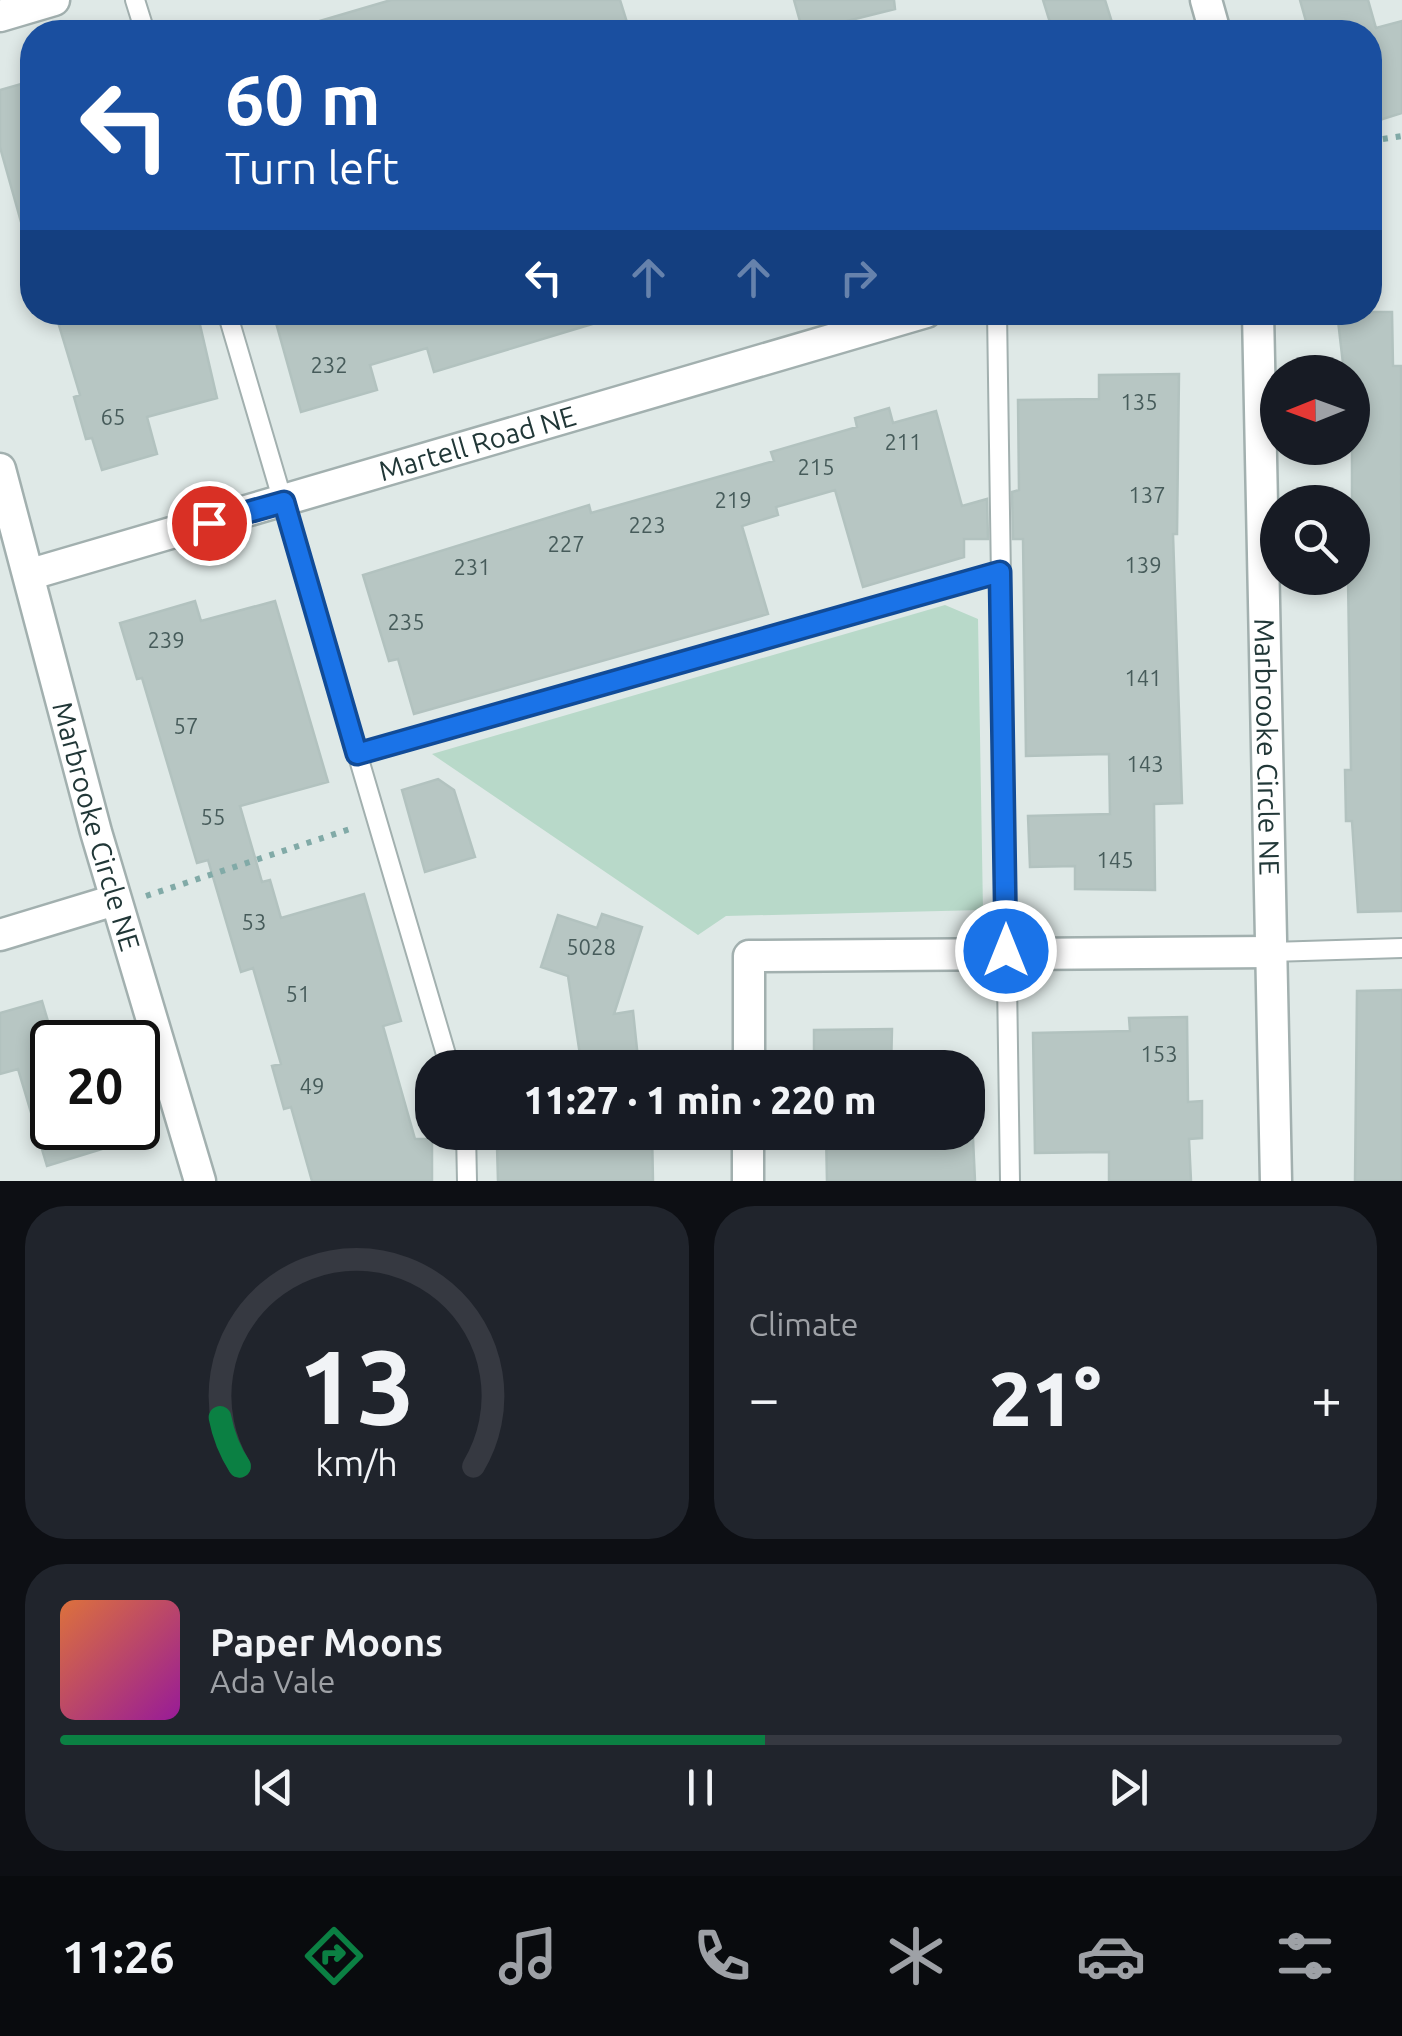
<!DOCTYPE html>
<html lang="en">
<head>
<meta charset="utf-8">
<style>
	:root { --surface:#171b24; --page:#20242c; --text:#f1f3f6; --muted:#9ea1a6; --line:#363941; --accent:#0b8043 }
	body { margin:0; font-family:Ubuntu,sans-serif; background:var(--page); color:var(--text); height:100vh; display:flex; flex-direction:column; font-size:38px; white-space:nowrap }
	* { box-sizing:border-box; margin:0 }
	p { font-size:32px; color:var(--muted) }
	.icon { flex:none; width:55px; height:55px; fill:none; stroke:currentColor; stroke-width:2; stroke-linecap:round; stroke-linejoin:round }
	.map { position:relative; height:1181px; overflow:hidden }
	.sheet { display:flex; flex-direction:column; gap:25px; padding:25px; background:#0d0f14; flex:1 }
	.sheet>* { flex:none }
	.banner { position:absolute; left:20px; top:20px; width:1362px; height:305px; border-radius:40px; box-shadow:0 5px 15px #0003; background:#1a4fa0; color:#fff; overflow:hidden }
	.needle { width:65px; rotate:269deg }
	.controls { position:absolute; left:1260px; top:355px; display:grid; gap:20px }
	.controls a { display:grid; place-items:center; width:110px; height:110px; border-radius:50%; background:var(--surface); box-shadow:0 5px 15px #0003; font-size:50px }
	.speed { position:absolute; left:30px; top:1020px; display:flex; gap:20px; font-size:50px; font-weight:700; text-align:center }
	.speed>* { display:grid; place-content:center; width:130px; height:130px; border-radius:50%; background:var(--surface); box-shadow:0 5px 15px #0003; line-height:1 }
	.speed .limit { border:5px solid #111; border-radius:15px; background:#fff; color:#111 }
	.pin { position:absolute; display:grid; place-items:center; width:85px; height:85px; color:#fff; margin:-42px; border:5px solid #fff; border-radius:50%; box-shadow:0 2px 10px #0007 }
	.me { position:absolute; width:110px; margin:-55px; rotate:0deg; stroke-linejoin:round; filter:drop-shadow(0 0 8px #0008) }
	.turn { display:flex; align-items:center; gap:35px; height:210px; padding:0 40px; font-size:45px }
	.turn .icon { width:130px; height:130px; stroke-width:2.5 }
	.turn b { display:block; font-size:70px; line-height:85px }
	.lanes { display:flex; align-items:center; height:95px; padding:0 40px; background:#0003; justify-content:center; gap:50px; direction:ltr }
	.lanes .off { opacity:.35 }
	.big { font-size:75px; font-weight:800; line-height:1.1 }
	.sheet .widget { flex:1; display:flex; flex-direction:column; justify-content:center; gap:15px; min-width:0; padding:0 35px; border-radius:40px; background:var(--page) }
	.sheet .dial { align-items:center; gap:0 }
	.dial svg { height:260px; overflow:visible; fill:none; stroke:var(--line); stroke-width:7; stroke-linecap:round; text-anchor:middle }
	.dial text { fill:var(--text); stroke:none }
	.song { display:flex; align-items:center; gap:30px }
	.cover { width:120px; height:120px; border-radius:15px; background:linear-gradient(135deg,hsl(20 70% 55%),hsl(300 70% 35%)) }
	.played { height:10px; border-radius:5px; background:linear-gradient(90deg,var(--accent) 55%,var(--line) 55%) }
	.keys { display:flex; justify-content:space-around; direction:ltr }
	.heat { display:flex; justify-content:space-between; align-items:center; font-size:55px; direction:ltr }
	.sheet .tiles { flex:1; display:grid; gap:25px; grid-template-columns:1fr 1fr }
	.widget:last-child { grid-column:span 2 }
	.trip { position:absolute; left:415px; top:1050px; width:570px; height:100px; border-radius:40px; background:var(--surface); box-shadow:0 5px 15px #0003; font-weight:800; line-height:100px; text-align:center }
	.tabs { display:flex; height:160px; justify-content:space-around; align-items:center; background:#090b0e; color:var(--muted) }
	.tabs .icon { width:70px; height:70px }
	.tabs .selected { color:var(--accent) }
	.tabs b { font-size:45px; color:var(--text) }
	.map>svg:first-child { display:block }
	.green { fill:#b8d9c9 }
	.building { fill:#b7c6c3; stroke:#b2c2bf; stroke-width:2.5 }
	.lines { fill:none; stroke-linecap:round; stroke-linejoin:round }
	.service-casing { stroke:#a2b0af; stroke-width:22 }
	.minor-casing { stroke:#a2b0af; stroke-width:35 }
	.path { stroke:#81aaa7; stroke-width:6; stroke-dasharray:5 8; stroke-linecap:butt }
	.service { stroke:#fff; stroke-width:18 }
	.minor { stroke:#fff; stroke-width:30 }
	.route-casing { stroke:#114b97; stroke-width:25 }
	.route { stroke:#1a73e8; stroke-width:18 }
	.labels { text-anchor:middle; stroke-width:8; stroke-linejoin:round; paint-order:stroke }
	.number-label { font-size:22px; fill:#465b5a }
	.street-label { font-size:28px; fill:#213737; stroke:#eff6f4 }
</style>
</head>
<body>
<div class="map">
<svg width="1402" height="1181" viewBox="0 0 1402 1181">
	<rect width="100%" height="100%" fill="#dfe9e7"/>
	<path class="green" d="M 945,605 L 978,619 L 983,910 L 726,916 L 698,935 L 432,754 Z"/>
	<path class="building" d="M 391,0 L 620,0 L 630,32 L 311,32 L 309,24 Z
		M 794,0 L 894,0 L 895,9 L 803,32 Z
		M 1043,0 L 1105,0 L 1115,32 L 1053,32 Z
		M 1300,0 L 1368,0 L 1376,28 L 1402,21 L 1402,113 L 1370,123 L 1370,32 L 1309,32 Z
		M 32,81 L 32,228 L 23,229 L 0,147 L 0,90 Z
		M 55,312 L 197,312 L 217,398 L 147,417 L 157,454 L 102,470 L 92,438 L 86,439 L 74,397 L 80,395 Z
		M 273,312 L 601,312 L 602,321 L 434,372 L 427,348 L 370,365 L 377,390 L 301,412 Z
		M 1337,312 L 1392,312 L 1393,366 L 1401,366 L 1402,911 L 1358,912 L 1352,821 L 1346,821 L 1345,770 L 1351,770 L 1348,578 L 1352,578 L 1352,372 L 1344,372 Z
		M 1179,374 L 1177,534 L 1173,534 L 1182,803 L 1154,804 L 1155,890 L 1075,889 L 1075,866 L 1030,867 L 1028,816 L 1110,814 L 1109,754 L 1026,756 L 1023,539 L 1013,539 L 1012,492 L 1019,490 L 1018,400 L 1099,399 L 1099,375 Z
		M 889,408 L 893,423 L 936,411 L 962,506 L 987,499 L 988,539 L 964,539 L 964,557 L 863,587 L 835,490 L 776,507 L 778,515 L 742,526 L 768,614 L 414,714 L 398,659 L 389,661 L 363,575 L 589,505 L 591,513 L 774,461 L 771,452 L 857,427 L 855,418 Z
		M 195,601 L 201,621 L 275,601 L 328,782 L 240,806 L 262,882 L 270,880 L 281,918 L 364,894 L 401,1021 L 383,1026 L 415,1139 L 432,1139 L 432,1181 L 312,1181 L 291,1107 L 284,1109 L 272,1066 L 281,1064 L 253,968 L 241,972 L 208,860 L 197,863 L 142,678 L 137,679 L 120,623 Z
		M 438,779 L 454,790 L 475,857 L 425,872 L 402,790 Z
		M 602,914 L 642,927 L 614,1014 L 633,1011 L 639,1068 L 582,1068 L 568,976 L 541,967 L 558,915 L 597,928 Z
		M 1402,990 L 1402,1181 L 1355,1181 L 1357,991 Z
		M 42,1001 L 52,1035 L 52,1128 L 146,1128 L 147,1135 L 47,1166 L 18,1069 L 0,1074 L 0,1013 Z
		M 1187,1017 L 1188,1102 L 1202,1101 L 1202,1138 L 1189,1139 L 1191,1181 L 1109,1181 L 1109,1152 L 1035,1153 L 1033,1033 L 1130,1031 L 1129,1018 Z
		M 892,1029 L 891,1068 L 814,1068 L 814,1030 Z
		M 596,1132 L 652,1132 L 653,1181 L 498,1181 L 497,1146 L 596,1144 Z
		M 826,1132 L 885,1132 L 885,1140 L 973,1138 L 975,1181 L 827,1181 Z"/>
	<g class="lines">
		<defs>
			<path id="service" d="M 135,0 L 145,32
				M 227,312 L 450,1068
				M 997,312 L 1010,1181
				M 357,755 L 1000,571
				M 1271,952 L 1402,948
				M 466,1132 L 467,1181"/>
			<g id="minor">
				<path d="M 1206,0 L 1215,32"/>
				<path d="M 0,16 L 54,0"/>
				<path id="s1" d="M 1258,312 L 1276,1181"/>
				<path id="s2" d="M 0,469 L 96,832 L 200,1181"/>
				<path id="s3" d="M 31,574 L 926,312"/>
				<path d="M 0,935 L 115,900"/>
				<path d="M 749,1068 L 749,956 L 1271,952"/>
				<path d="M 748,1181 L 748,1132"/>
			</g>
		</defs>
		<use href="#service" class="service-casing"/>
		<use href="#minor" class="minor-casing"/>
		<path class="path" d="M 1370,141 L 1402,136
			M 146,896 L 353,828"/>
		<use href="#service" class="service"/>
		<use href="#minor" class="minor"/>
	</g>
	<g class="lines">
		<defs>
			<path id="route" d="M 209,523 L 284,502 L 357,754 L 1000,572 L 1006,951"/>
		</defs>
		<use href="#route" class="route-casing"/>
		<use href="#route" class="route"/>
	</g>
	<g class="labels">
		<g class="number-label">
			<text x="329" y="373">232</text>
			<text x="1139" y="410">135</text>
			<text x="113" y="425">65</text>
			<text x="903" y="450">211</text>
			<text x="816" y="475">215</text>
			<text x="1147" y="503">137</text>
			<text x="733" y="508">219</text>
			<text x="647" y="533">223</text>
			<text x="566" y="552">227</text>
			<text x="1143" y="573">139</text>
			<text x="472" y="575">231</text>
			<text x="406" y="630">235</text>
			<text x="166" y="648">239</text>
			<text x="1143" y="686">141</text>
			<text x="186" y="734">57</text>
			<text x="1145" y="772">143</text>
			<text x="213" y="825">55</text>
			<text x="1115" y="868">145</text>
			<text x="254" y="930">53</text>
			<text x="591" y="955">5028</text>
			<text x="298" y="1002">51</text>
			<text x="1159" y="1062">153</text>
			<text x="312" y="1094">49</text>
		</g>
		<g class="street-label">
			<text dy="10" stroke="none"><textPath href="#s3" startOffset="465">Martell Road NE</textPath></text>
			<text dy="10" stroke="none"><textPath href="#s1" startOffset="435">Marbrooke Circle NE</textPath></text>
			<text dy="10" stroke="none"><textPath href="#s2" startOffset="370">Marbrooke Circle NE</textPath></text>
		</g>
	</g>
</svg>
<div class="controls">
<a><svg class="needle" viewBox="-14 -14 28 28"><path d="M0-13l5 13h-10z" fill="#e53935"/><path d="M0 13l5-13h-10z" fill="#9ea1a6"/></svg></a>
<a><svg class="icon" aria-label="search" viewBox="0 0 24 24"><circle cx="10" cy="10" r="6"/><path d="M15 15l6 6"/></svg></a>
</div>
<div class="speed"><div class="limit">20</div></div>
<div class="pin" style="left:209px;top:523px;background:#d93025"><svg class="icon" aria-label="arrive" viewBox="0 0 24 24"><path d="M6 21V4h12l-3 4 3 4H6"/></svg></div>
<svg class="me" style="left:1006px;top:951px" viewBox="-20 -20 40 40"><circle r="17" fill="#1a73e8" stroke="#fff" stroke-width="3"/><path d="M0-11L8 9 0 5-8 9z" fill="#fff"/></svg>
<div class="trip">11:27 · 1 min · 220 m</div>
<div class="banner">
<div class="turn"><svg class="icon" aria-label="left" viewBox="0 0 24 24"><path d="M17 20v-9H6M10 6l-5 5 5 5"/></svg><div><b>60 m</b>Turn left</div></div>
<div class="lanes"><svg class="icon" aria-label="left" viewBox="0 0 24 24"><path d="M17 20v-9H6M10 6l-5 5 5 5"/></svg><svg class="icon off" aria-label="ahead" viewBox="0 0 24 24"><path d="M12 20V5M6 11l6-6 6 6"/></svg><svg class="icon off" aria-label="ahead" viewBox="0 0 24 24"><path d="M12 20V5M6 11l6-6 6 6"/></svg><svg class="icon off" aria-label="right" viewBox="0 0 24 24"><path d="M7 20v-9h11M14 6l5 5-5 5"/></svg></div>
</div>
</div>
<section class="sheet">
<div class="tiles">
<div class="widget dial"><svg viewBox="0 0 100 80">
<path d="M14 69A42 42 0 1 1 86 69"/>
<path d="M14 69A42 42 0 0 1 8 54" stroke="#0b8043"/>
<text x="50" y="56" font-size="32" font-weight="700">13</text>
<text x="50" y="72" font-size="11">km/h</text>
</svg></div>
<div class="widget"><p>Climate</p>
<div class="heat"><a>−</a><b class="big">21°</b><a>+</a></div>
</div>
<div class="widget">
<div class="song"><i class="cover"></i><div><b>Paper Moons</b><p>Ada Vale</p></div></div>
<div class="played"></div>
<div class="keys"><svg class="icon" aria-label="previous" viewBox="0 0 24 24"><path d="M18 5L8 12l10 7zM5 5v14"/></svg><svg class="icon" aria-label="pause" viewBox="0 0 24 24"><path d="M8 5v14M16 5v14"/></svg><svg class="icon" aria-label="next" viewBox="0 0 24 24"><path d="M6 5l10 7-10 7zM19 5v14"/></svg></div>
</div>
</div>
</section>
<nav class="tabs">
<b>11:26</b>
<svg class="icon selected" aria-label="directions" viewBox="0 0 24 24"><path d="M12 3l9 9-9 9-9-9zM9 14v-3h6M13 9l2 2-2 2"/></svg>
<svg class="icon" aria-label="music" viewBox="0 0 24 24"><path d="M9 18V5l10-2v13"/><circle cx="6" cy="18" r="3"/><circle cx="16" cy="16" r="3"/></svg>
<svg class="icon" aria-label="phone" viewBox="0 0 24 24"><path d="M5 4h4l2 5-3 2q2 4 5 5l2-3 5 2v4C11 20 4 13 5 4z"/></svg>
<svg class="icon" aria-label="climate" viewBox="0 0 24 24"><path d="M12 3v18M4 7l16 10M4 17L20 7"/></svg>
<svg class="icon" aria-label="car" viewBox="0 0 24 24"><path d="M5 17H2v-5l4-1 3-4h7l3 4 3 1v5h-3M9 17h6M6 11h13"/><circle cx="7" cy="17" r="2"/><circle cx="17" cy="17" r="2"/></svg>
<svg class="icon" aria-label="filters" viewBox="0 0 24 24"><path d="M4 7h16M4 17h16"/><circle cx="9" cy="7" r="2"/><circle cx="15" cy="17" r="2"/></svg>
</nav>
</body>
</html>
